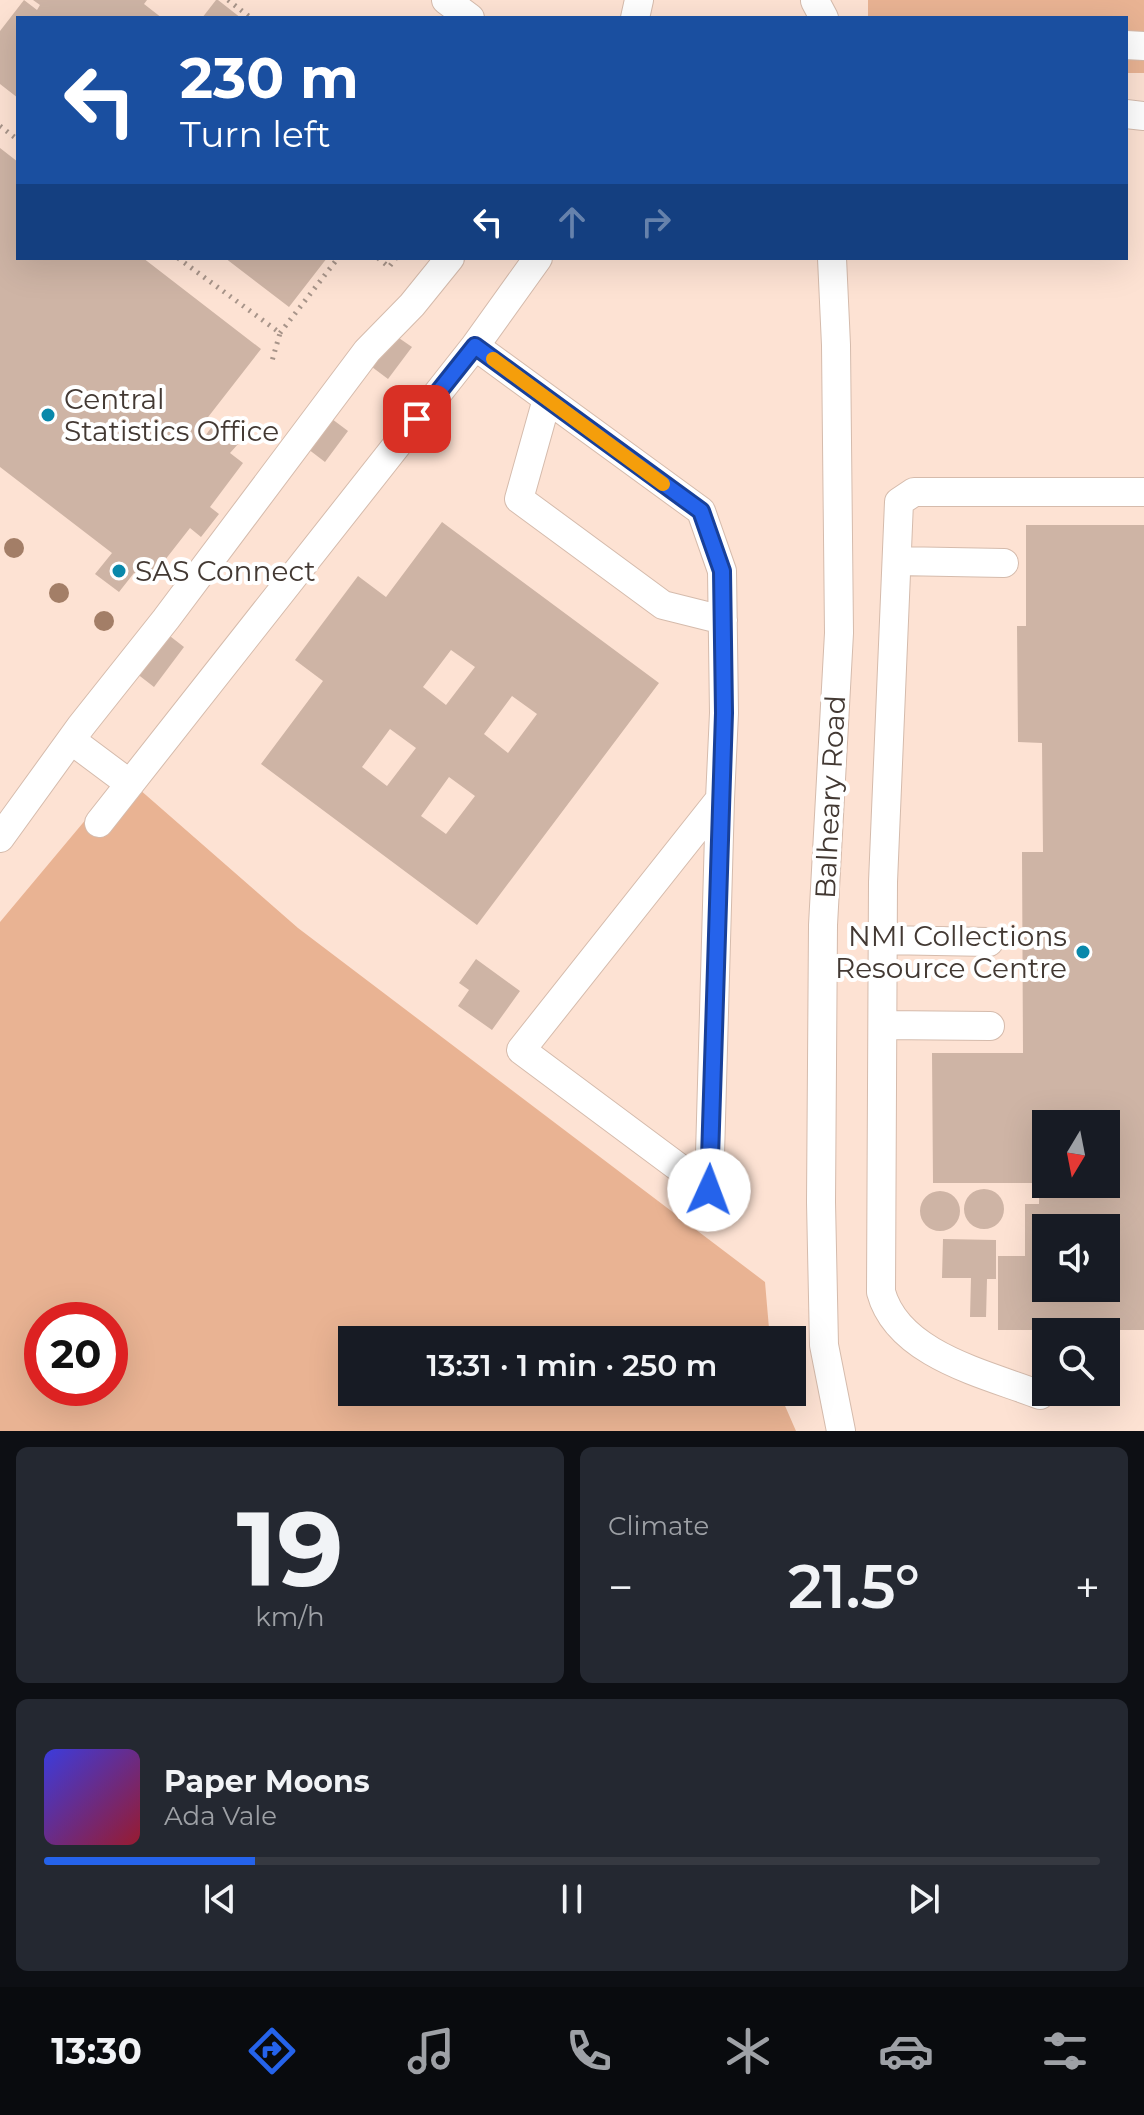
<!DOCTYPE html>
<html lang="en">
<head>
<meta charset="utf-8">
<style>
	:root { --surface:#171b24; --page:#242831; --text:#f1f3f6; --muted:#9ea1a6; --line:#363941; --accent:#2563eb }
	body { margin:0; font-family:Montserrat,sans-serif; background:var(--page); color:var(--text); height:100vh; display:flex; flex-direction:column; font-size:30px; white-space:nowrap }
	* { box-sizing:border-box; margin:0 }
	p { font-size:26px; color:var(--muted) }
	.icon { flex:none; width:44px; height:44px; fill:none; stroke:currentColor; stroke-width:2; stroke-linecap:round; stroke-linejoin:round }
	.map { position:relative; height:1431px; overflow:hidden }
	.drawer { display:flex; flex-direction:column; gap:16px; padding:16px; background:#0d0f14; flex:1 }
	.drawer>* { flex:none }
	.top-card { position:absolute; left:16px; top:16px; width:1112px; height:244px; border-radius:0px; box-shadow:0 8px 32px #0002; background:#1a4fa0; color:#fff; overflow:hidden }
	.needle { width:52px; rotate:190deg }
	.buttons { position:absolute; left:1032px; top:1110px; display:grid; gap:16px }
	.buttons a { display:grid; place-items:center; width:88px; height:88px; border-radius:0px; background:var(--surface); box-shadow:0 8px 32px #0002; font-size:40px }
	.speed { position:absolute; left:24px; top:1302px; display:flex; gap:16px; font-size:40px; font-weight:700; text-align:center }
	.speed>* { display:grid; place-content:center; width:104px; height:104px; border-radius:50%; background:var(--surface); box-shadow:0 8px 32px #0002; line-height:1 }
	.speed .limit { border:12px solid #d22; background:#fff; color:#111 }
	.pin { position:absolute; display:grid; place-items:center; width:68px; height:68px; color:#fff; margin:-34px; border-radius:16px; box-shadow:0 4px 12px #0006 }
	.me { position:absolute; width:88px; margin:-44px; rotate:2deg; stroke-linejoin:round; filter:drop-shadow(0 0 6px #0008) }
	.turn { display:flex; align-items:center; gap:28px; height:168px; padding:0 32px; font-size:36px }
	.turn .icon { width:104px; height:104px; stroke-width:2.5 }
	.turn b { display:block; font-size:56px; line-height:68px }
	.lanes { display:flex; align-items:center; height:76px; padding:0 32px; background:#0003; justify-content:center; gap:40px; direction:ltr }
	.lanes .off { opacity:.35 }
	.big { font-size:60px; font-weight:600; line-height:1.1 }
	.drawer .card { flex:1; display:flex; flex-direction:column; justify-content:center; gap:12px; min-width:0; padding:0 28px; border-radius:12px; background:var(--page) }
	.drawer .dial { align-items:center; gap:0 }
	.dial b { font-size:104px; line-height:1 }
	.song { display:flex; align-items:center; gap:24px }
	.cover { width:96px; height:96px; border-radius:12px; background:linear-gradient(135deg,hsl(240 70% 55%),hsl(350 70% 35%)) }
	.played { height:8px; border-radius:4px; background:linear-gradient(90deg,var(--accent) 20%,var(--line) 20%) }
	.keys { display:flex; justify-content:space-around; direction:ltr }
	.heat { display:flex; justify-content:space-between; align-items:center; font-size:44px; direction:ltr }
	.drawer .tiles { flex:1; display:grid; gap:16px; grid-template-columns:1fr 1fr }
	.card:last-child { grid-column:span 2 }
	.trip { position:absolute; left:338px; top:1326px; width:468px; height:80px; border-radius:0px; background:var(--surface); box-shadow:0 8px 32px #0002; font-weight:600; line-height:80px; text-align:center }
	.tabs { display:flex; height:128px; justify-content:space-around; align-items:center; background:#090b0e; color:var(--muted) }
	.tabs .icon { width:56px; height:56px }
	.tabs .active { color:var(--accent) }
	.tabs b { font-size:36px; color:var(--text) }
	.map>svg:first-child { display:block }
	.green { fill:#e9b393; fill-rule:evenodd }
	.building { fill:#ceb4a5; fill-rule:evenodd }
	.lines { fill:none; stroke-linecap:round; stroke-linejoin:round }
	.minor-casing { stroke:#d5bbac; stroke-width:30 }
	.path { stroke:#a79489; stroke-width:5; stroke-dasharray:2 6; stroke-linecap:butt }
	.minor { stroke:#fff; stroke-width:28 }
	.tree { fill:#a37e67 }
	.route-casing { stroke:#184099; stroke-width:20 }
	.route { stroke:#2563eb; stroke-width:14 }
	.slow { stroke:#f59e0b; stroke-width:14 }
	.poi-dot { fill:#0988aa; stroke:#fff; stroke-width:3 }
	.labels { text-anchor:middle; stroke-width:8; stroke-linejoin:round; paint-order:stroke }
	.poi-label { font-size:28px; fill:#433933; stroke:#fff; text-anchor:start }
	.street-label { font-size:28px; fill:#433933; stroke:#fff }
</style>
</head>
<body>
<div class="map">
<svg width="1144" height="1431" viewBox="0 0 1144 1431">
	<rect width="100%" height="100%" fill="#fde2d3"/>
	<path class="green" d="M 868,0 L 1144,0 L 1144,73 L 1126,73 L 1126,18 L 868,18 Z
		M 123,775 L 298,928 L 765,1282 L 770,1340 L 352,1340 L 352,1392 L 779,1392 L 796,1431 L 0,1431 L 0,922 ZM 42,1320 L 110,1320 L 110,1388 L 42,1388 Z"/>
	<path class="building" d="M 24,0 L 37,10 L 40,5 L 33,0 L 147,0 L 144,4 L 162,18 L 18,18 L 18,98 L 0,84 L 0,31 Z
		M 216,0 L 218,0 L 241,18 L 202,18 Z
		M 0,148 L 18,162 L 18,258 L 143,258 L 261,349 L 198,430 L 205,436 L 214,424 L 239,443 L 230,453 L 243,463 L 210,507 L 219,514 L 201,537 L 190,528 L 147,583 L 134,573 L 119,592 L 95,574 L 112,553 L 0,467 Z
		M 225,258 L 327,258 L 289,307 Z
		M 396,336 L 412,347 L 388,379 L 372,367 Z
		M 332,419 L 348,431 L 325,462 L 308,449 Z
		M 442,522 L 659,683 L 477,925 L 261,764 L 323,681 L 295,660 L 358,576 L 386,597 ZM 451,650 L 475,667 L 446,705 L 423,687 ZM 512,696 L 537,714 L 508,753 L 484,734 ZM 390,729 L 416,748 L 387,786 L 362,767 ZM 449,777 L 475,796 L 446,834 L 421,816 Z
		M 1026,525 L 1144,525 L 1144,1330 L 998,1330 L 998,1256 L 1025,1256 L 1025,1204 L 1039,1204 L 1039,1183 L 933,1183 L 932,1053 L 1023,1053 L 1022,852 L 1043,852 L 1042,743 L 1018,742 L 1017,626 L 1026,626 ZM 1046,1124 L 1106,1124 L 1106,1184 L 1046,1184 ZM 1046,1228 L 1106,1228 L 1106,1288 L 1046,1288 Z
		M 166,633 L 184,647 L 154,687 L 136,673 Z
		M 476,959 L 520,991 L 492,1030 L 458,1006 L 469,990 L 459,983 Z
		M964 1209a20 20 0 1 1 40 0a20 20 0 1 1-40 0Z
		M920 1211a20 20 0 1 1 40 0a20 20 0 1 1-40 0Z
		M 943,1239 L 996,1240 L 996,1279 L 987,1279 L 986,1317 L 970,1317 L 971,1278 L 942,1278 Z"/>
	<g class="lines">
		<defs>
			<path id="minor" d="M 446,0 L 470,18
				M 815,1 L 824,18
				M 635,18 L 639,0
				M 1126,45 L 1144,46
				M 1126,114 L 1144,116
				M 832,258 L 836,345 L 839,633 L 823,925 L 821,1202 L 824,1345 L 841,1431
				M 475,346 L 701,511 L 722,571 L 724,713 L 720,799 L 521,1050 L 709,1190 L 720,799
				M 547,399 L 519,499 L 663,605 L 723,620
				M 897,561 L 1004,563
				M 71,740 L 130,784
				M 99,823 L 475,346 L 538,258
				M 0,838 L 81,726 L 166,619 L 367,351 L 412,305 L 450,258
				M 883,940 L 989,942
				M 883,1025 L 990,1026
				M 1040,1395 C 986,1374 898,1355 881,1292 L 883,882 L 899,502 L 914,492 L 1144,492"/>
		</defs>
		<use href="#minor" class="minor-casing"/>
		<path class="path" d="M 228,0 L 251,18
			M 0,126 L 18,140
			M 178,258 L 280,333 L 272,361
			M 378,258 L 389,267 L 396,258
			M 280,333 L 338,258"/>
		<use href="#minor" class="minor"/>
	</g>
	<g class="tree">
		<circle cx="14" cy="548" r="10"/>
		<circle cx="59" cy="593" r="10"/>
		<circle cx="104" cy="621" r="10"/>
	</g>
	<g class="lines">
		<defs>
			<path id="route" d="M 417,419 L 475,346 L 701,511 L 722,571 L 724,713 L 709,1190"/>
		</defs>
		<use href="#route" class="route-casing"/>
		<use href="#route" class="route"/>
		<path class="slow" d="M 493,359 L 663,484"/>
	</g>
	<g class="poi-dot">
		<circle cx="48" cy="415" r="8"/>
		<circle cx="119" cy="571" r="8"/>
		<circle cx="1083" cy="952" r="8"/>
	</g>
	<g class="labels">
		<g class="poi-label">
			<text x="64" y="409">Central<tspan x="64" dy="32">Statistics Office</tspan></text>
			<text x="135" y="581">SAS Connect</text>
			<text x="1067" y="946" text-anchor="end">NMI Collections<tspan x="1067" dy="32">Resource Centre</tspan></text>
		</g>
		<g class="street-label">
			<text transform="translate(830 797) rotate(-87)" y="10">Balheary Road</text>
		</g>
	</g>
</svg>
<div class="buttons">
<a><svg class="needle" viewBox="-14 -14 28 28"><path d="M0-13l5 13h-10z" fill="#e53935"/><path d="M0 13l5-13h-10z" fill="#9ea1a6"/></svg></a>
<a><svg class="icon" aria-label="sound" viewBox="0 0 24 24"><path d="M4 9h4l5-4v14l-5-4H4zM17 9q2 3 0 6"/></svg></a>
<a><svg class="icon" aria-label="search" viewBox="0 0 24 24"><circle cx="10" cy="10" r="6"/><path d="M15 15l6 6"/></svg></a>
</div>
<div class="speed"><div class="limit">20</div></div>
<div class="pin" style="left:417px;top:419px;background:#d93025"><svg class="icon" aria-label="arrive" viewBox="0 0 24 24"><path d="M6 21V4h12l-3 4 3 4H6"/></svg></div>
<svg class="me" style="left:709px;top:1190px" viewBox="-20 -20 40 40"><circle r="19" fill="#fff"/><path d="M0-13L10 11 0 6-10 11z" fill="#2563eb"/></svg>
<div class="trip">13:31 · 1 min · 250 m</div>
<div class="top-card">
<div class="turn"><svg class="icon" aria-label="left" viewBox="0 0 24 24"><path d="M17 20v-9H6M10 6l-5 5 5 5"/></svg><div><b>230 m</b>Turn left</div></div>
<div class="lanes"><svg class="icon" aria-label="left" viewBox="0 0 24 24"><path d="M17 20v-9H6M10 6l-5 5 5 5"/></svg><svg class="icon off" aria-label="ahead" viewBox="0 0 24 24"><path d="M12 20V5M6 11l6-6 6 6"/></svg><svg class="icon off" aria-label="right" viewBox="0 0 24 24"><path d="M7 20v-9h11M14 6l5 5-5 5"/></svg></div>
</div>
</div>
<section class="drawer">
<div class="tiles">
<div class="card dial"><b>19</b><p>km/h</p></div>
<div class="card"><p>Climate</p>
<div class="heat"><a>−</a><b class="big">21.5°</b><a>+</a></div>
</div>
<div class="card">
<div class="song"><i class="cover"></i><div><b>Paper Moons</b><p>Ada Vale</p></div></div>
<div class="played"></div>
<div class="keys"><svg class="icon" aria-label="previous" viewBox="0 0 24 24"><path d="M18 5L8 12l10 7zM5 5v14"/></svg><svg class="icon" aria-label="pause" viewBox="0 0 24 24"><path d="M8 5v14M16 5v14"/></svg><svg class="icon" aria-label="next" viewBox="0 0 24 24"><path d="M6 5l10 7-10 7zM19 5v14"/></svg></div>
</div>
</div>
</section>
<nav class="tabs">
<b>13:30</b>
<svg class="icon active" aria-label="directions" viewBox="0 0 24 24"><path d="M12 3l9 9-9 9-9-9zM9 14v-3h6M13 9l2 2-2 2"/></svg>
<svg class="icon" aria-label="music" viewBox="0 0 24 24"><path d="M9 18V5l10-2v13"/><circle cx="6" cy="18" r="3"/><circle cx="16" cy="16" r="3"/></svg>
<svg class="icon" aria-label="phone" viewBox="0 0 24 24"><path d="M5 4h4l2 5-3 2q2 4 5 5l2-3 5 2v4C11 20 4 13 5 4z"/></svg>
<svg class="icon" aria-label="climate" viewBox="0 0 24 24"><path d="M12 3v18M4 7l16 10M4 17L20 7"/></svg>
<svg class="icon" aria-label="car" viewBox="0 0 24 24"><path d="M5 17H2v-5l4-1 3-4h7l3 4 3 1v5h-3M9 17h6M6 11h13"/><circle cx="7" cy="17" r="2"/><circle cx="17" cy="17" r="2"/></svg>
<svg class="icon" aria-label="filters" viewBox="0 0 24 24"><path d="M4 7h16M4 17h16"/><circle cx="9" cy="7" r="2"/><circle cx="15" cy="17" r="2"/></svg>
</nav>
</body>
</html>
